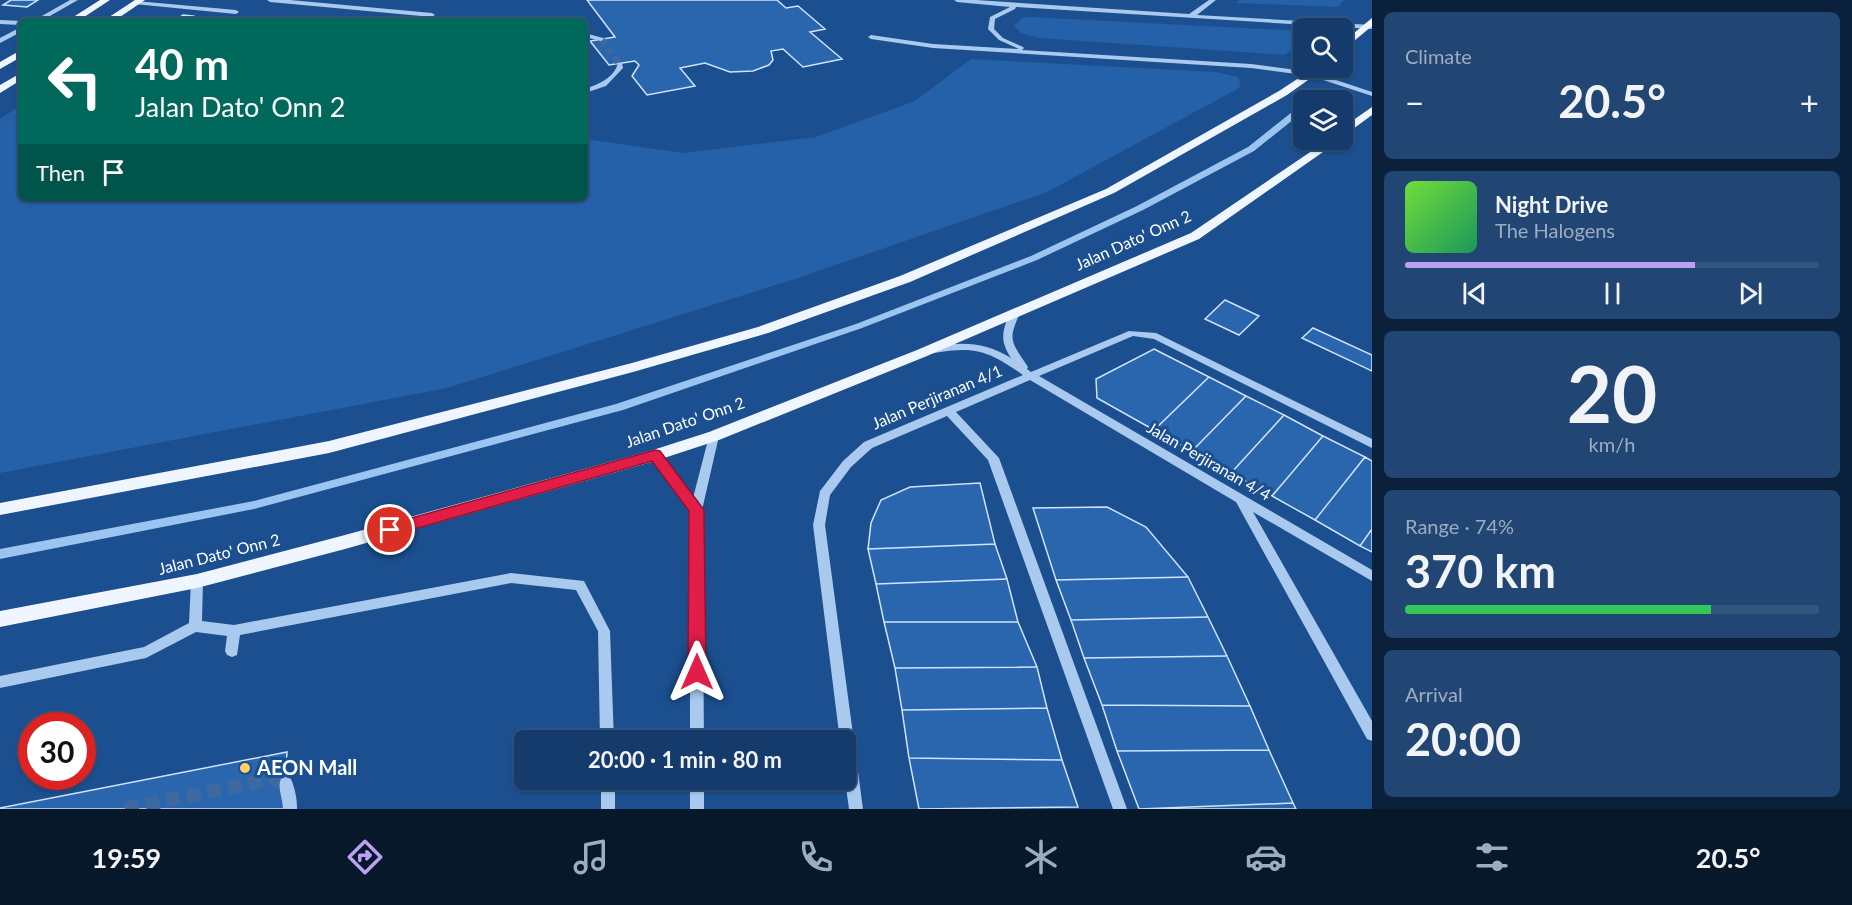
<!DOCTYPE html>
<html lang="en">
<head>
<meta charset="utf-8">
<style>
	:root { --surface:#143b6b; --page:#214673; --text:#f1f3f6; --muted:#9dadc1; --line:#33557e; --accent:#bca0f2 }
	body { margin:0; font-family:Lato,sans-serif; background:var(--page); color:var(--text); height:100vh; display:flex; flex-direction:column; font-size:22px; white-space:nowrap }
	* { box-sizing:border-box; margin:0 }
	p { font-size:20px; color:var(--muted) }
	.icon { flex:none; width:33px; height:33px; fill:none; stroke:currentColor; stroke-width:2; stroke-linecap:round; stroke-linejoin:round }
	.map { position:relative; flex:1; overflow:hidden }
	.panel { display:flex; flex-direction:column; gap:12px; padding:12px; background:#0b203b; width:480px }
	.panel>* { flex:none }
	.banner { position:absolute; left:18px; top:18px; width:570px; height:183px; border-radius:9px; box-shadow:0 2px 4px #0004,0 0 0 2px var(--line); background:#00695c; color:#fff; overflow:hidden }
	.buttons { position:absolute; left:1293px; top:18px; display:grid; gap:12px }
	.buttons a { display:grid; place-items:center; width:60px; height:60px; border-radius:9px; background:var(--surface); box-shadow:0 2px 4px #0004,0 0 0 2px var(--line); font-size:30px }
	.speed { position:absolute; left:18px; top:712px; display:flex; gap:12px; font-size:30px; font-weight:700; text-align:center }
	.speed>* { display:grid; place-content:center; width:78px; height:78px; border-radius:50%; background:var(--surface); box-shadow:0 2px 4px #0004,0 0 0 2px var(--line); line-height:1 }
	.speed .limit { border:9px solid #d22; background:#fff; color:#111 }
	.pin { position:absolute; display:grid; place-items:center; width:51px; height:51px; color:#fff; margin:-26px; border:3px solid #fff; border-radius:50%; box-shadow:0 2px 6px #0007 }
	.me { position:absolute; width:66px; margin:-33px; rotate:0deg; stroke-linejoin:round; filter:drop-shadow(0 0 4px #0008) }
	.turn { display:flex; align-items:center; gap:21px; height:126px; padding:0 18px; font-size:27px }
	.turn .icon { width:78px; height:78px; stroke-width:2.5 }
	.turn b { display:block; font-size:42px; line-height:51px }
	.then { display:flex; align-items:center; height:57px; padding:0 18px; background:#0003; gap:12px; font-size:22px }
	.big { font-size:45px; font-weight:700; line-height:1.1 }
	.panel .tile { flex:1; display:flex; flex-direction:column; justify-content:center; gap:9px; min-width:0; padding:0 21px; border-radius:9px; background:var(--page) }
	.panel .dial { align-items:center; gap:0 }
	.dial b { font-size:78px; line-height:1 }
	.song { display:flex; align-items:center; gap:18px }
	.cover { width:72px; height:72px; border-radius:9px; background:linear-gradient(135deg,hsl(100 70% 55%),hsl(150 70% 35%)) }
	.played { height:6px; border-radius:3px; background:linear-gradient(90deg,var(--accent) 70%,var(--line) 70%) }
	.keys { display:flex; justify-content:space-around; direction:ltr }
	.heat { display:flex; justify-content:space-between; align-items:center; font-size:33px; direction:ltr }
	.charge { height:9px; border-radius:4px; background:linear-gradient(90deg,#34c759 74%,var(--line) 0) }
	.trip { position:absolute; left:514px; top:730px; width:342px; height:60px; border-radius:9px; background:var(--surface); box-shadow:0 2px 4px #0004,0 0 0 2px var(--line); font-weight:700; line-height:60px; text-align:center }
	.menu { display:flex; height:96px; justify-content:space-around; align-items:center; background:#08182b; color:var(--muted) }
	.menu .icon { width:42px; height:42px }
	.menu .current { color:var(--accent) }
	.menu b { font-size:27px; color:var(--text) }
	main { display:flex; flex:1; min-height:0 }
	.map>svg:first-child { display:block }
	.green { fill:#2461a8 }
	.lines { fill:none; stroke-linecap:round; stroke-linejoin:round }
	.stream { fill:#9cc4f0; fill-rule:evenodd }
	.building { fill:#2a66ad; stroke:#cfe3fa; stroke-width:1.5 }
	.minor-tunnel-far1 { stroke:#3d69a0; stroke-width:7; stroke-dasharray:7 4; stroke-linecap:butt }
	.minor-tunnel { stroke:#3d69a0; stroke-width:14; stroke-dasharray:14 7; stroke-linecap:butt }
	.minor { fill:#a9c9ee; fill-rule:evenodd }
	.major { fill:#f0f6ff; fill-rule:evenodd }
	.route { fill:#e11d48; stroke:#92132f; stroke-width:1.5 }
	.poi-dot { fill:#ffd166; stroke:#1b4f8f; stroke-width:2 }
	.labels { text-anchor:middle; stroke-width:6; stroke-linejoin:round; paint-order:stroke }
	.street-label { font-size:16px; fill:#fff; stroke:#1b4f8f }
	.near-poi-label { font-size:20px; font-weight:bold; fill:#fff; stroke:#1b4f8f; text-anchor:start }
</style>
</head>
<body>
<main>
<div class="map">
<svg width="1372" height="809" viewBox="0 0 1372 809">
	<rect width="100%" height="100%" fill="#1b4f8f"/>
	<path class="green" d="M 1239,0 L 1344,0 L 1338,7 L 1236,3 Z
		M 1031,17 L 1303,31 L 1303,41 L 1285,55 L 1039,38 L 1021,33 L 1014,26 L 1022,18 Z
		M 971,59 L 1216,72 L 1238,77 L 1241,87 L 1047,192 L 795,279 L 447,388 L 0,473 L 0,119 L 21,105 L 21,198 L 585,198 L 585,139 L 683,153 L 816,137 L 915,101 Z"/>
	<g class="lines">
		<path class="stream" d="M 1308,98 L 1312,98 L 1316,100 L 1308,100 Z
			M 1301,105 L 1304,105 L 1304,111 L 1254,151 L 1143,210 L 1037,260 L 862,328 L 623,410 L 254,509 L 0,559 L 0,549 L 254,501 L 616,404 L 856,324 L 1031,256 L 1137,206 L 1248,147 Z"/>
	</g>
	<path class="building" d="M 11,0 L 38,0 L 27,7 L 3,5 Z
		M 587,0 L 777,0 L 786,8 L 798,6 L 825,29 L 810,32 L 842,59 L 803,67 L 783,49 L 771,51 L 773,60 L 769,65 L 753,71 L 730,72 L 705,63 L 680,68 L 695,86 L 647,95 L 632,76 L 639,65 L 635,61 L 609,65 L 590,41 L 615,37 Z
		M 183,15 L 193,16 L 187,20 L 199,21 L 152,21 L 157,18 L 177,19 Z
		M 1225,300 L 1259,316 L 1239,335 L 1205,319 Z
		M 1313,328 L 1372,355 L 1372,371 L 1302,338 Z
		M 1154,349 L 1209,377 L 1154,430 L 1097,398 L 1096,379 Z
		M 1209,377 L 1246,396 L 1192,451 L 1154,430 Z
		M 1246,396 L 1284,415 L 1231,473 L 1192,451 Z
		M 1284,415 L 1323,436 L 1272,496 L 1231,473 Z
		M 1323,436 L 1365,457 L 1315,520 L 1272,496 Z
		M 1365,457 L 1372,461 L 1372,529 L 1360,546 L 1315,520 Z
		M 980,483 L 995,544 L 868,549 L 871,523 L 881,500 L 910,487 Z
		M 1107,507 L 1146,527 L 1188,577 L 1056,580 L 1033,508 Z
		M 1372,529 L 1372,552 L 1360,546 Z
		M 995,544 L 1007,579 L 876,584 L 868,549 Z
		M 1188,577 L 1208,617 L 1071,620 L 1056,580 Z
		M 1007,579 L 1018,622 L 884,622 L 876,584 Z
		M 1208,617 L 1227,656 L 1084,658 L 1071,620 Z
		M 884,622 L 1018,622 L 1037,667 L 895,668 Z
		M 1227,656 L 1250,706 L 1102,705 L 1084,658 Z
		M 1037,667 L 1047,708 L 902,710 L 895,668 Z
		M 1102,705 L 1250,706 L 1269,750 L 1117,751 Z
		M 1047,708 L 1062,760 L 909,758 L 902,710 Z
		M 1269,750 L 1293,803 L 1139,809 L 1117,751 Z
		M 287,752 L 284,809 L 0,809 L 0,808 Z
		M 909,758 L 1062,760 L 1078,807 L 919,809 Z
		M 1293,803 L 1296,809 L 1139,809 Z"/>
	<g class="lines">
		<path class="minor-tunnel-far1" d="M 601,39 L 620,64"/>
		<path class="minor-tunnel" d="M 125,809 L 272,779 L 286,784"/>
		<path class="minor" d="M 70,0 L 78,0 L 41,21 L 33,21 Z
			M 267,0 L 290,0 L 432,13 L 435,15 L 432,17 L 270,2 Z
			M 954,0 L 976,0 L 1189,14 L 1209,0 L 1216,0 L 1197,15 L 1372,25 L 1372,29 L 1016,7 L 1015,9 L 995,19 L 994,29 L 1003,38 L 1023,47 L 1024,48 L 1022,50 L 1251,64 L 1312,72 L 1372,92 L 1372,96 L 1311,76 L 1251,68 L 933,48 L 871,39 L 868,37 L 871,35 L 933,44 L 1019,49 L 999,40 L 988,29 L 990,17 L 1010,7 L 957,2 Z
			M 136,1 L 236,10 L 239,12 L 236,14 L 134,4 L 133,3 Z
			M 0,20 L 21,21 L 21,25 L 0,24 Z
			M 21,27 L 21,32 L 0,43 L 0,38 Z
			M 585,33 L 603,38 L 604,39 L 601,41 L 585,37 Z
			M 618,63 L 622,63 L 623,68 L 606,86 L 585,93 L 585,89 C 599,84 614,78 618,63 Z
			M 1016,308 L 1021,311 C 1007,341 1011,341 1028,367 L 1027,369 L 1031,372 L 1129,331 L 1156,333 L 1372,439 L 1372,448 L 1154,339 L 1133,336 L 1039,376 L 1372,570 L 1372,581 L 1253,512 L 1372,721 L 1372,741 L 1367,739 L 1236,502 L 1030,380 L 956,412 L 999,458 L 1127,809 L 1113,809 L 988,460 L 947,416 L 872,448 L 851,467 L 830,495 L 825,525 L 863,809 L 849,809 L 845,780 L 846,741 L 840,741 L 813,525 L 820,491 L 843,461 L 864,442 L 1023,375 C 988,351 976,346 934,353 L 929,350 L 930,348 C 960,341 985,342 1011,358 C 1002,344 1001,335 1007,320 C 1010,314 1011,311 1016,308 Z
			M 714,432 L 719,436 L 702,510 L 704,741 L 690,741 L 690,511 L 649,455 L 651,452 L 659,452 L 693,498 L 709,436 Z
			M 511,573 L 584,581 L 610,631 L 614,741 L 600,741 L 598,631 L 576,590 L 511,583 L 240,635 L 237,655 L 232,657 L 227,655 L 225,651 L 227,636 L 196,632 L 146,658 L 0,688 L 0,676 L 144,647 L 189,623 L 191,581 L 193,577 L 197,576 L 201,577 L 203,581 L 202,621 L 234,625 Z
			M 286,777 L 291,779 C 295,789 297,798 297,809 L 283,809 C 283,799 277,787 281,779 Z
			M 601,780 L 615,780 L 615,809 L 601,809 Z
			M 690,780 L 704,780 L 704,809 L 690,809 Z"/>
		<path class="major" d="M 100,0 L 110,0 L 78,21 L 67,21 Z
			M 135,0 L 145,0 L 114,21 L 103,21 Z
			M 1372,18 L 1372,26 L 1342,51 L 1342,43 Z
			M 21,50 L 21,57 L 0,69 L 0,62 Z
			M 1314,68 L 1325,68 L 1287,95 L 1114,193 L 910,282 L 768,333 L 633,372 L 329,453 L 0,515 L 0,503 L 329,441 L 632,363 L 758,327 L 900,276 L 1106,189 L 1279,91 Z
			M 21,73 L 21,80 L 0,93 L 0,85 Z
			M 1372,107 L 1372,115 L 1342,137 L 1342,128 Z
			M 1328,140 L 1340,140 L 1199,239 L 927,356 L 719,440 L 655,461 L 345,549 L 197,588 L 0,627 L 0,611 L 197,574 L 345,535 L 653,450 L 709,432 L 917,350 L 1191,233 Z"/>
	</g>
	<path class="route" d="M 655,450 L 660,451 L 704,510 L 706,672 L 703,677 L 697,680 L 691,677 L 688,672 L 689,511 L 652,461 L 390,536 L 384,534 L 382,530 L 384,526 L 390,524 Z"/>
	<circle class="poi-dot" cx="245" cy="768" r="6"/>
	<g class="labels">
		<g class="street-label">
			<text transform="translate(1133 240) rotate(-24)" y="6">Jalan Dato' Onn 2</text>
			<text transform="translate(937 397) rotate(-23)" y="6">Jalan Perjiranan 4/1</text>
			<text transform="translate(685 422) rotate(-19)" y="6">Jalan Dato' Onn 2</text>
			<text transform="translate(1209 461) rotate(30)" y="6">Jalan Perjiranan 4/4</text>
			<text transform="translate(219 554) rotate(-14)" y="6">Jalan Dato' Onn 2</text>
		</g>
		<g class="near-poi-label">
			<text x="257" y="775">AEON Mall</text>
		</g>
	</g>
</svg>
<div class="buttons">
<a><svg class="icon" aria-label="search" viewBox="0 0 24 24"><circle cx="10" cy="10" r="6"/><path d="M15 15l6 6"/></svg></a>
<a><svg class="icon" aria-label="layers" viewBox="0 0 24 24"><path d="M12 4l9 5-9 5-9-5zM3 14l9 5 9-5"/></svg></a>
</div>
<div class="speed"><div class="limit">30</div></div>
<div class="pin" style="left:390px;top:530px;background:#d93025"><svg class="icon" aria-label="arrive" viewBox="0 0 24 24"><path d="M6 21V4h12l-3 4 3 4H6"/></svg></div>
<svg class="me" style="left:697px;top:672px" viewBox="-20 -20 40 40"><path d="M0-17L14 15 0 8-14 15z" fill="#e11d48" stroke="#fff" stroke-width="4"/></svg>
<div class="trip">20:00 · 1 min · 80 m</div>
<div class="banner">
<div class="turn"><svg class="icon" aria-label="left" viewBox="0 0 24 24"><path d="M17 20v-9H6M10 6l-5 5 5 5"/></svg><div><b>40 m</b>Jalan Dato' Onn 2</div></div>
<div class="then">Then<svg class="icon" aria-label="arrive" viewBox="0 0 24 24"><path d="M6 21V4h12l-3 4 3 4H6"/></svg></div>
</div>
</div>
<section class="panel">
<div class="tile"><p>Climate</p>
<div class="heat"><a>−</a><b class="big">20.5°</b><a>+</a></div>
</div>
<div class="tile">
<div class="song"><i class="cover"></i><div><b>Night Drive</b><p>The Halogens</p></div></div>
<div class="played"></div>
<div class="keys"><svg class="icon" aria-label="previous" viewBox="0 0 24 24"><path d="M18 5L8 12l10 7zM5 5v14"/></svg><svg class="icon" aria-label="pause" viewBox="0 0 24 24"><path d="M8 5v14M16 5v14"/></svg><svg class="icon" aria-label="next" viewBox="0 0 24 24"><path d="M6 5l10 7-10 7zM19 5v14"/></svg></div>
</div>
<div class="tile dial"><b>20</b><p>km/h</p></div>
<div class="tile"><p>Range · 74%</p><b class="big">370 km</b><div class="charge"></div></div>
<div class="tile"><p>Arrival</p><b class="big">20:00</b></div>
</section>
</main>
<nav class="menu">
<b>19:59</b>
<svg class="icon current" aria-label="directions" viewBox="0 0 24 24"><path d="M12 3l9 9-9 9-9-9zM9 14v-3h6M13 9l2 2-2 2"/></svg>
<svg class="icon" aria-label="music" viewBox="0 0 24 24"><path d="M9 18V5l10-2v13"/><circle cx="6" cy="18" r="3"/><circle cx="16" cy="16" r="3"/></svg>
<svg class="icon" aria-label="phone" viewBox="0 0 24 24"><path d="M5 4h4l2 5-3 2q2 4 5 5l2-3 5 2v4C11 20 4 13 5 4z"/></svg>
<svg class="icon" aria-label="climate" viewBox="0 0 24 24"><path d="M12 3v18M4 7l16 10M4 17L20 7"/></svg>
<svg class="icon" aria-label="car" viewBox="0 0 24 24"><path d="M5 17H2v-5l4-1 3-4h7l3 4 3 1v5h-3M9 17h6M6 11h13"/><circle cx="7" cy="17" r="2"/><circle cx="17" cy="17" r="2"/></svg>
<svg class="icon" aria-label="filters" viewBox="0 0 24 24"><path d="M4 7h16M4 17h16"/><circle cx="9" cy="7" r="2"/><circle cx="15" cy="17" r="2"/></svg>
<b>20.5°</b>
</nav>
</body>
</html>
